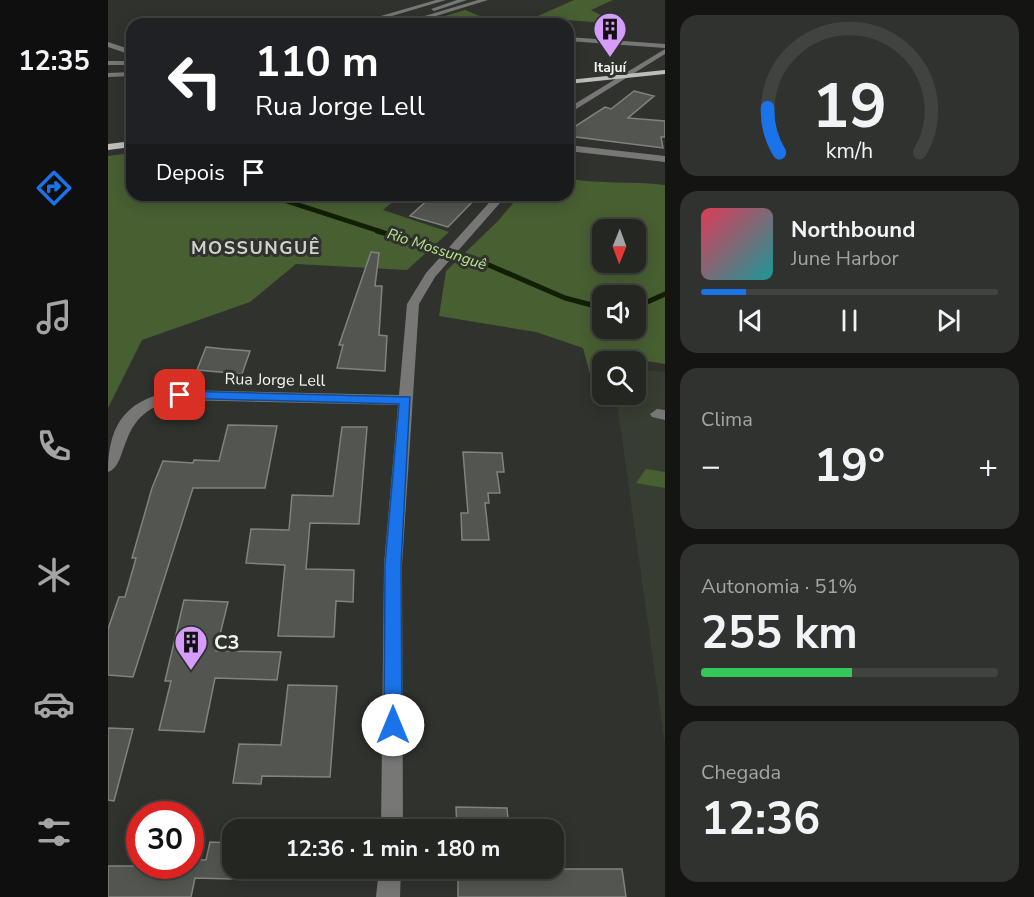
<!DOCTYPE html>
<html lang="pt">
<head>
<meta charset="utf-8">
<style>
	:root { --surface:#242622; --page:#30322f; --text:#f1f3f6; --muted:#a3a5a5; --line:#414340; --accent:#1a73e8 }
	body { margin:0; font-family:"Nunito Sans",sans-serif; background:var(--page); color:var(--text); height:100vh; display:flex; flex-direction:column; font-size:22px; white-space:nowrap }
	* { box-sizing:border-box; margin:0 }
	p { font-size:20px; color:var(--muted) }
	.icon { flex:none; width:33px; height:33px; fill:none; stroke:currentColor; stroke-width:2; stroke-linecap:round; stroke-linejoin:round }
	.map { position:relative; flex:1; overflow:hidden }
	.panel { display:flex; flex-direction:column; gap:15px; padding:15px; background:#141513; width:369px }
	.panel>* { flex:none }
	.top-card { position:absolute; left:18px; top:18px; width:448px; height:183px; border-radius:18px; box-shadow:0 3px 15px #0003,0 0 0 2px var(--line); background:#202124; color:#fff; overflow:hidden }
	.needle { width:39px; rotate:181deg }
	.fabs { position:absolute; left:484px; top:219px; display:grid; gap:12px }
	.fabs a { display:grid; place-items:center; width:54px; height:54px; border-radius:12px; background:var(--surface); box-shadow:0 3px 15px #0003,0 0 0 2px var(--line); font-size:30px }
	.speed { position:absolute; left:18px; top:801px; display:flex; gap:12px; font-size:30px; font-weight:700; text-align:center }
	.speed>* { display:grid; place-content:center; width:78px; height:78px; border-radius:50%; background:var(--surface); box-shadow:0 3px 15px #0003,0 0 0 2px var(--line); line-height:1 }
	.speed .limit { border:9px solid #d22; background:#fff; color:#111 }
	.pin { position:absolute; display:grid; place-items:center; width:51px; height:51px; color:#fff; margin:-26px; border-radius:12px; box-shadow:0 3px 9px #0006 }
	.me { position:absolute; width:66px; margin:-33px; rotate:0deg; stroke-linejoin:round; filter:drop-shadow(0 0 4px #0008) }
	.turn { display:flex; align-items:center; gap:21px; height:126px; padding:0 30px; font-size:27px }
	.turn .icon { width:78px; height:78px; stroke-width:2.5 }
	.turn b { display:block; font-size:42px; line-height:51px }
	.then { display:flex; align-items:center; height:57px; padding:0 30px; background:#0003; gap:12px; font-size:22px }
	.big { font-size:45px; font-weight:700; line-height:1.1 }
	.panel .widget { flex:1; display:flex; flex-direction:column; justify-content:center; gap:9px; min-width:0; padding:0 21px; border-radius:18px; background:var(--page) }
	.panel .dial { align-items:center; gap:0 }
	.dial svg { height:156px; overflow:visible; fill:none; stroke:var(--line); stroke-width:7; stroke-linecap:round; text-anchor:middle }
	.dial text { fill:var(--text); stroke:none }
	.song { display:flex; align-items:center; gap:18px }
	.cover { width:72px; height:72px; border-radius:9px; background:linear-gradient(135deg,hsl(350 70% 55%),hsl(180 70% 35%)) }
	.played { height:6px; border-radius:3px; background:linear-gradient(90deg,var(--accent) 15%,var(--line) 15%) }
	.keys { display:flex; justify-content:space-around; direction:ltr }
	.heat { display:flex; justify-content:space-between; align-items:center; font-size:33px; direction:ltr }
	.charge { height:9px; border-radius:4px; background:linear-gradient(90deg,#34c759 51%,var(--line) 0) }
	.trip { position:absolute; left:114px; top:819px; width:342px; height:60px; border-radius:18px; background:var(--surface); box-shadow:0 3px 15px #0003,0 0 0 2px var(--line); font-weight:700; line-height:60px; text-align:center }
	main { display:flex; flex:1; min-height:0 }
	.tab-bar { display:flex; flex-direction:column; width:108px; justify-content:space-around; align-items:center; background:#0e0f0e; color:var(--muted) }
	.tab-bar .icon { width:42px; height:42px }
	.tab-bar .on { color:var(--accent) }
	.tab-bar b { font-size:27px; color:var(--text) }
	.map>svg:first-child { display:block }
	.built { fill:#383d33 }
	.green { fill:#485f32; fill-rule:evenodd }
	.lines { fill:none; stroke-linecap:round; stroke-linejoin:round }
	.stream-far1 { stroke:#111f02; stroke-width:4.5 }
	.stream { stroke:#111f02; stroke-width:5 }
	.building { fill:#525550; stroke:#80837e; stroke-width:1.5 }
	.minor { fill:#777876; fill-rule:evenodd }
	.major { fill:#bcbfba; fill-rule:evenodd }
	.route { fill:#1a73e8; stroke:#114b97; stroke-width:1.5 }
	.labels { text-anchor:middle; stroke-width:6; stroke-linejoin:round; paint-order:stroke }
	.far-poi-label { font-size:14px; font-weight:bold; fill:#f3f5f2; stroke:#30322e }
	.far-water-label { font-size:15px; font-style:italic; fill:#bae790; stroke:#30322e }
	.street-label { font-size:16px; fill:#f3f5f2; stroke:#30322e }
	.far-district-label { font-size:18px; font-weight:bold; letter-spacing:1.5px; fill:#cfd2cc; stroke:#30322e }
	.near-poi-label { font-size:20px; font-weight:bold; fill:#f3f5f2; stroke:#30322e; text-anchor:start }
</style>
</head>
<body>
<main>
<nav class="tab-bar">
<b>12:35</b>
<svg class="icon on" aria-label="directions" viewBox="0 0 24 24"><path d="M12 3l9 9-9 9-9-9zM9 14v-3h6M13 9l2 2-2 2"/></svg>
<svg class="icon" aria-label="music" viewBox="0 0 24 24"><path d="M9 18V5l10-2v13"/><circle cx="6" cy="18" r="3"/><circle cx="16" cy="16" r="3"/></svg>
<svg class="icon" aria-label="phone" viewBox="0 0 24 24"><path d="M5 4h4l2 5-3 2q2 4 5 5l2-3 5 2v4C11 20 4 13 5 4z"/></svg>
<svg class="icon" aria-label="climate" viewBox="0 0 24 24"><path d="M12 3v18M4 7l16 10M4 17L20 7"/></svg>
<svg class="icon" aria-label="car" viewBox="0 0 24 24"><path d="M5 17H2v-5l4-1 3-4h7l3 4 3 1v5h-3M9 17h6M6 11h13"/><circle cx="7" cy="17" r="2"/><circle cx="17" cy="17" r="2"/></svg>
<svg class="icon" aria-label="filters" viewBox="0 0 24 24"><path d="M4 7h16M4 17h16"/><circle cx="9" cy="7" r="2"/><circle cx="15" cy="17" r="2"/></svg>
</nav>
<div class="map">
<svg width="557" height="897" viewBox="0 0 557 897">
	<rect width="100%" height="100%" fill="#30322e"/>
	<path class="built" d="M 528,369 L 557,372 L 557,745 L 508,395 L 528,394 Z"/>
	<path class="green" d="M 466,0 L 505,0 L 483,10 L 503,20 L 498,23 L 457,20 L 437,24 L 412,24 Z
		M 357,10 L 391,24 L 310,24 Z
		M 24,153 L 24,195 L 293,195 L 275,210 L 341,232 L 299,270 L 188,264 L 142,302 L 34,340 L 0,408 L 0,156 Z
		M 461,179 C 493,184 524,181 557,185 L 557,364 L 520,358 L 520,361 L 495,362 L 495,377 L 482,374 L 475,348 L 428,332 L 331,316 L 338,271 L 390,221 L 412,195 L 460,195 ZM 495,230 L 528,230 L 528,262 L 495,262 ZM 495,296 L 528,296 L 528,328 L 495,328 Z
		M 538,469 L 557,472 L 557,488 L 528,483 Z"/>
	<g class="lines">
		<path class="stream-far1" d="M 160,195 L 274,232"/>
		<path class="stream" d="M 269,231 L 367,259 L 457,298 L 495,308
			M 528,307 L 557,294"/>
	</g>
	<path class="building" d="M 526,91 L 546,96 L 520,118 L 557,121 L 557,137 L 553,137 L 555,148 L 460,136 L 460,131 L 497,107 L 503,109 Z
		M 325,195 L 371,195 L 340,227 L 302,216 Z
		M 263,252 L 271,253 L 267,286 L 274,286 L 271,335 L 279,336 L 277,371 L 229,368 L 235,345 L 231,345 Z
		M 98,347 L 117,349 L 142,351 L 134,374 L 89,370 Z
		M 120,425 L 169,426 L 157,488 L 85,488 L 25,677 L 0,675 L 0,629 L 11,597 L 17,597 L 28,558 L 24,558 L 44,488 L 55,461 L 85,463 L 86,460 L 111,461 Z
		M 234,427 L 259,427 L 251,524 L 202,523 L 198,569 L 246,570 L 245,602 L 228,601 L 226,637 L 170,636 L 177,565 L 138,563 L 143,529 L 181,530 L 184,495 L 225,496 Z
		M 355,452 L 394,453 L 396,472 L 389,472 L 392,493 L 380,493 L 381,503 L 377,503 L 381,540 L 354,540 L 353,513 L 360,513 Z
		M 76,600 L 120,602 L 108,651 L 173,652 L 169,680 L 107,678 L 96,732 L 51,730 L 63,681 L 57,681 Z
		M 180,685 L 229,686 L 222,777 L 154,776 L 153,784 L 125,783 L 131,744 L 173,745 Z
		M 0,728 L 25,729 L 6,801 L 0,800 Z
		M 348,807 L 399,808 L 401,830 L 349,830 Z
		M 102,842 L 124,843 L 124,879 L 87,878 L 83,897 L 0,897 L 0,866 L 82,866 L 82,859 L 98,860 Z
		M 411,869 L 514,869 L 518,897 L 350,897 L 350,875 L 412,877 Z"/>
	<g class="lines">
		<path class="minor" d="M 328,0 L 338,0 L 257,24 L 245,24 Z
			M 349,0 L 359,0 L 326,11 L 323,9 Z
			M 370,0 L 380,0 L 302,24 L 290,24 Z
			M 460,37 L 557,44 L 557,48 L 460,41 Z
			M 0,42 L 24,50 L 24,55 L 0,47 Z
			M 557,49 L 557,54 L 460,114 L 460,108 Z
			M 0,61 L 24,61 L 24,65 L 0,65 Z
			M 24,72 L 24,76 L 0,77 L 0,73 Z
			M 460,145 L 557,156 L 557,162 L 460,151 Z
			M 388,195 L 399,195 L 327,277 L 311,304 L 294,565 L 295,830 L 273,830 L 276,565 L 290,405 L 72,400 C 7,408 23,465 0,472 C 0,420 22,397 72,390 L 291,395 L 299,304 L 318,273 Z
			M 549,409 L 557,410 L 557,420 L 544,417 L 542,414 Z
			M 271,868 L 293,868 L 292,897 L 268,897 Z"/>
		<path class="major" d="M 557,70 L 557,74 L 460,84 L 460,80 Z
			M 24,141 L 24,147 L 0,150 L 0,144 Z"/>
	</g>
	<path class="route" d="M 72,391 L 302,397 L 293,565 L 294,725 L 291,731 L 285,734 L 278,731 L 276,725 L 277,565 L 291,404 L 67,398 L 65,395 Z"/>
	<defs>
		<symbol id="building-pin" viewBox="-11 -11 22 30"><path d="M0 17L-7.5 6A9.5 9.5 0 1 1 7.5 6Z" fill="#d59cfb" stroke="#30322e"/><path d="M-4-6H4V6H1V3H-1V6H-4ZM-2.5-4.3h1.7v1.8h-1.7ZM.8-4.3h1.7v1.8H.8ZM-2.5-1h1.7V.8h-1.7ZM.8-1h1.7V.8H.8Z" fill="#111"/></symbol>
	</defs>
	<g fill-rule="evenodd">
		<use href="#building-pin" x="483" y="10" width="38" height="52"/>
		<use href="#building-pin" x="64" y="623" width="38" height="52"/>
	</g>
	<g class="labels">
		<g class="far-poi-label">
			<text x="502" y="72">Itajuí</text>
		</g>
		<g class="far-water-label">
			<text transform="translate(329 249) rotate(18)" y="5">Rio Mossunguê</text>
		</g>
		<g class="street-label">
			<text transform="translate(167 379) rotate(1)" y="6">Rua Jorge Lell</text>
		</g>
		<g class="far-district-label">
			<text x="148" y="254">MOSSUNGUÊ</text>
		</g>
		<g class="near-poi-label">
			<text x="106" y="649">C3</text>
		</g>
	</g>
</svg>
<div class="fabs">
<a><svg class="needle" viewBox="-14 -14 28 28"><path d="M0-13l5 13h-10z" fill="#e53935"/><path d="M0 13l5-13h-10z" fill="#a3a5a5"/></svg></a>
<a><svg class="icon" aria-label="sound" viewBox="0 0 24 24"><path d="M4 9h4l5-4v14l-5-4H4zM17 9q2 3 0 6"/></svg></a>
<a><svg class="icon" aria-label="search" viewBox="0 0 24 24"><circle cx="10" cy="10" r="6"/><path d="M15 15l6 6"/></svg></a>
</div>
<div class="speed"><div class="limit">30</div></div>
<div class="pin" style="left:72px;top:395px;background:#d93025"><svg class="icon" aria-label="arrive" viewBox="0 0 24 24"><path d="M6 21V4h12l-3 4 3 4H6"/></svg></div>
<svg class="me" style="left:285px;top:725px" viewBox="-20 -20 40 40"><circle r="19" fill="#fff"/><path d="M0-13L10 11 0 6-10 11z" fill="#1a73e8"/></svg>
<div class="trip">12:36 · 1 min · 180 m</div>
<div class="top-card">
<div class="turn"><svg class="icon" aria-label="left" viewBox="0 0 24 24"><path d="M17 20v-9H6M10 6l-5 5 5 5"/></svg><div><b>110 m</b>Rua Jorge Lell</div></div>
<div class="then">Depois<svg class="icon" aria-label="arrive" viewBox="0 0 24 24"><path d="M6 21V4h12l-3 4 3 4H6"/></svg></div>
</div>
</div>
<section class="panel">
<div class="widget dial"><svg viewBox="0 0 100 80">
<path d="M14 69A42 42 0 1 1 86 69"/>
<path d="M14 69A42 42 0 0 1 8 46" stroke="#1a73e8"/>
<text x="50" y="56" font-size="32" font-weight="700">19</text>
<text x="50" y="72" font-size="11">km/h</text>
</svg></div>
<div class="widget">
<div class="song"><i class="cover"></i><div><b>Northbound</b><p>June Harbor</p></div></div>
<div class="played"></div>
<div class="keys"><svg class="icon" aria-label="previous" viewBox="0 0 24 24"><path d="M18 5L8 12l10 7zM5 5v14"/></svg><svg class="icon" aria-label="pause" viewBox="0 0 24 24"><path d="M8 5v14M16 5v14"/></svg><svg class="icon" aria-label="next" viewBox="0 0 24 24"><path d="M6 5l10 7-10 7zM19 5v14"/></svg></div>
</div>
<div class="widget"><p>Clima</p>
<div class="heat"><a>−</a><b class="big">19°</b><a>+</a></div>
</div>
<div class="widget"><p>Autonomia · 51%</p><b class="big">255 km</b><div class="charge"></div></div>
<div class="widget"><p>Chegada</p><b class="big">12:36</b></div>
</section>
</main>
</body>
</html>
